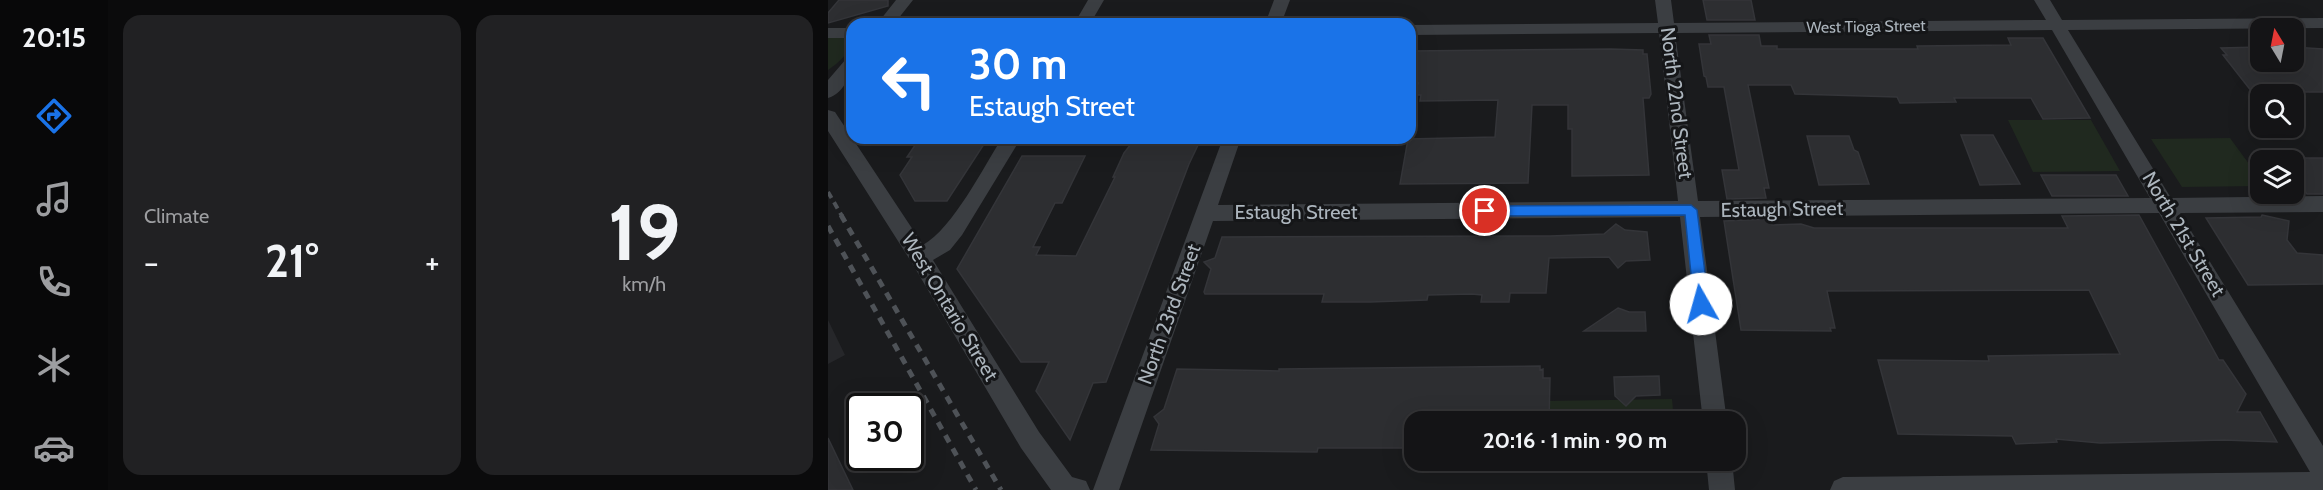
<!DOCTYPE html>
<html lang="en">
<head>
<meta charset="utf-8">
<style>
	:root { --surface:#141416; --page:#212123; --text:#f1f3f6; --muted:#9d9ea1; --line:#333335; --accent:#1a73e8 }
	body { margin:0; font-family:Cabin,sans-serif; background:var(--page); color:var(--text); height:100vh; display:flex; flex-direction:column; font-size:22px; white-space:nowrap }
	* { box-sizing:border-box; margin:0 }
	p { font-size:20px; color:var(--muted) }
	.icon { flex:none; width:33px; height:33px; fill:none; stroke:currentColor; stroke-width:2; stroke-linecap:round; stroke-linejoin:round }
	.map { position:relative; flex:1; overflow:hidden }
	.details { display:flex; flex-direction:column; gap:15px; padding:15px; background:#0b0b0c; width:720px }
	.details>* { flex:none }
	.banner { position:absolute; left:18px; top:18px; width:570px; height:126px; border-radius:18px; box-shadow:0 6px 24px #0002,0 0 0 2px var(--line); background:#1a73e8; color:#fff; overflow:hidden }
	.needle { width:39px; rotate:350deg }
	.controls { position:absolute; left:1422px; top:18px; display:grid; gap:12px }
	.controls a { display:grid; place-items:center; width:54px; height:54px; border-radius:12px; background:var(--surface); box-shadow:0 6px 24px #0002,0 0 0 2px var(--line); font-size:30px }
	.speed { position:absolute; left:18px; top:393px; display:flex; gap:12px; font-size:30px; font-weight:700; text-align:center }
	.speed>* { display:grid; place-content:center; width:78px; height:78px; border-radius:50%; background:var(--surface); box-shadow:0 6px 24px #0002,0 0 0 2px var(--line); line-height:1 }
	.speed .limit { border:3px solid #111; border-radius:9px; background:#fff; color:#111 }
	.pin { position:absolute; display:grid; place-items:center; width:51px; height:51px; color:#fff; margin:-26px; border:3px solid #fff; border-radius:50%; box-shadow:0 2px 6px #0007 }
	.me { position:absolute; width:66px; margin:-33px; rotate:353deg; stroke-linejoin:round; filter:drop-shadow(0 0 4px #0008) }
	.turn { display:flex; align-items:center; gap:21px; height:126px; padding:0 24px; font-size:27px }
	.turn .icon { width:78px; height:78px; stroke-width:2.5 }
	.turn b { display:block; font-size:42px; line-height:51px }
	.big { font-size:45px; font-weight:700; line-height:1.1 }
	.details .widget { flex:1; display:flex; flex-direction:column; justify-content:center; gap:9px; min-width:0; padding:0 21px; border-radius:18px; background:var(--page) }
	.details .dial { align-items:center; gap:0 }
	.dial b { font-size:78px; line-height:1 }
	.heat { display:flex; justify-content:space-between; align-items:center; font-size:33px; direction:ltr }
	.details .tiles { flex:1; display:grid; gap:15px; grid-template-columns:repeat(2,1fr) }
	.trip { position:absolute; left:576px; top:411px; width:342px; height:60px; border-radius:18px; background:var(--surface); box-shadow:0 6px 24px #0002,0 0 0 2px var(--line); font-weight:700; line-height:60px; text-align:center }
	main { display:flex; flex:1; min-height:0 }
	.menu { display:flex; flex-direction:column; width:108px; justify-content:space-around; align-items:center; background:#080809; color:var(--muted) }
	.menu .icon { width:42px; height:42px }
	.menu .active { color:var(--accent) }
	.menu b { font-size:27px; color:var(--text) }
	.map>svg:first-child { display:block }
	.built { fill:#26272a }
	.green { fill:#20291f }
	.building { fill:#2d2e31; stroke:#343539; stroke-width:1.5 }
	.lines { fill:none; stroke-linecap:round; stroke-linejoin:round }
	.street { fill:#3b3e42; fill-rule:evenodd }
	.rail-far1 { stroke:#4e5257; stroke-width:4; stroke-dasharray:7 5; stroke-linecap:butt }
	.rail { stroke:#4e5257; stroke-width:5; stroke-dasharray:8 7; stroke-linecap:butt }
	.route { fill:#1a73e8; stroke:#114b97; stroke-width:1.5 }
	.labels { text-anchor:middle; stroke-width:6; stroke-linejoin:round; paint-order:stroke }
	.far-street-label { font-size:16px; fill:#acb5bd; stroke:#151618 }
	.street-label { font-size:20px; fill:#acb5bd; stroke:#151618 }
</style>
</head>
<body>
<main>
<nav class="menu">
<b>20:15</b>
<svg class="icon active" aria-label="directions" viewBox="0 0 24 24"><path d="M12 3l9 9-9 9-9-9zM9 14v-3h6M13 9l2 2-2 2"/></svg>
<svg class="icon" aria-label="music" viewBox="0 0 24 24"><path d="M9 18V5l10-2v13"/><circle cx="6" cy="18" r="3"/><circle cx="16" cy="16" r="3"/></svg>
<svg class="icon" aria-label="phone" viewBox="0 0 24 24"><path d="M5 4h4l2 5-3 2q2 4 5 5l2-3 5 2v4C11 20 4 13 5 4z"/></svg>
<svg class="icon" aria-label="climate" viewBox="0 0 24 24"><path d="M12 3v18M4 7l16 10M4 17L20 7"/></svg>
<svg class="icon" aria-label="car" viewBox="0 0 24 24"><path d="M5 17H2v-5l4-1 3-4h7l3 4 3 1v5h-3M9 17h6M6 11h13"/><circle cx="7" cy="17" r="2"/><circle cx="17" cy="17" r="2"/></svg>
</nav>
<section class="details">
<div class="tiles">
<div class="widget"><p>Climate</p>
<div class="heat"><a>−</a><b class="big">21°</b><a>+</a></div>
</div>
<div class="widget dial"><b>19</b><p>km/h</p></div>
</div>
</section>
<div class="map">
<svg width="1495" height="490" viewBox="0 0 1495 490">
	<rect width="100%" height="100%" fill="#1a1b1d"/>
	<path class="built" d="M 0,320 L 17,355 L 0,364 Z"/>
	<path class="green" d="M 0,37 L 24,37 C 24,51 12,62 0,70 Z
		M 1180,120 L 1263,120 L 1292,171 L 1205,172 Z
		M 1402,138 L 1432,179 L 1432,186 L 1354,187 L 1323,139 Z
		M 844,399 L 846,421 L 719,422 L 719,401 Z"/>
	<path class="building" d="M 11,0 L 60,0 L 60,6 L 0,23 L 0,13 Z
		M 875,0 L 923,0 L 927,20 L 879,20 Z
		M 881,35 L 931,35 L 933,46 L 949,46 L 949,49 L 1090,49 L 1089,46 L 1183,45 L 1180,38 L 1215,38 L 1262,118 L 1215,119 L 1203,98 L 1126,98 L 1128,102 L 1072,103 L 1069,97 L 967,94 L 963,85 L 920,85 L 941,188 L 936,188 L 938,198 L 899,199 L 894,170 L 911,170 L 896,87 L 880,87 L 878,77 L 876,76 L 871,44 L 883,44 Z
		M 1432,47 L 1432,62 L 1466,62 L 1466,47 L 1495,49 L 1495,92 L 1424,92 L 1395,55 L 1399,55 L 1393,48 Z
		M 783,49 L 815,50 L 815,54 L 819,54 L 823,94 L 821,98 L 815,98 L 821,175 L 744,176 L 744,129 L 740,129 L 740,105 L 704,105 L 700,183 L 572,184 L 580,139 L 667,137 L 670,100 L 592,101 L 593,95 L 587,95 L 590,83 L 582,83 L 582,51 Z
		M 1133,135 L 1165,135 L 1192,184 L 1152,185 Z
		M 979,136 L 1021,136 L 1026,150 L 1030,152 L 1041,184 L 991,185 Z
		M 92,138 L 160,138 L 119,201 L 87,201 L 72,175 L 84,157 L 79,157 Z
		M 322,141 L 372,141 L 361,164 L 278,382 L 265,383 L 242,440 L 208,391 L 221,362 L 193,362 L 129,269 L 194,156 L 257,156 L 234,203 L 227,203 L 205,247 L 212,247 L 208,255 L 248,256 L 287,177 L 285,177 L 296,153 L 303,144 L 321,144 Z
		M 1466,158 L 1495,158 L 1495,194 L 1479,194 L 1466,176 Z
		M 1213,175 L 1288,175 L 1300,196 L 1224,196 Z
		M 1311,215 L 1391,360 L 1395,360 L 1418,394 L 1409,412 L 1432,412 L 1449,442 L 1396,440 L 1272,443 L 1228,439 L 1229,442 L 1188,444 L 1184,436 L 1070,434 L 1050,360 L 1161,361 L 1160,356 L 1292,354 L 1261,290 L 999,291 L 1007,328 L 1002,328 L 1003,331 L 913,330 L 896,221 L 943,219 L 944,225 L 973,224 L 986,228 L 1240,228 L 1234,216 Z
		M 1434,215 L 1461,221 L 1459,240 L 1469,253 L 1495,255 L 1495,284 L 1420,285 L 1378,218 L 1433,217 Z
		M 788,224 L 797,230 L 819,232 L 822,260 L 798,261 L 790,268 L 781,257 L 721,258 L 718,293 L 682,293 L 681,302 L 653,302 L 654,295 L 644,294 L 600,295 L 599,300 L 542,302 L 494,302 L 496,294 L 377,294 L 376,292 L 383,269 L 376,262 L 387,258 L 394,237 L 722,236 L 776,234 Z
		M 790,308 L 801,312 L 817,312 L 818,331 L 756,331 Z
		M 712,366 L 712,370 L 715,369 L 715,378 L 722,378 L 721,422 L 586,422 L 586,448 L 490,448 L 489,452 L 323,450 L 331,424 L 326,417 L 336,409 L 349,369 L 451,371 L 451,369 Z
		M 831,376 L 832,395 L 808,396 L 798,406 L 787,396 L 786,377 Z
		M 0,438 L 25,490 L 0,490 Z"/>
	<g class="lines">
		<path class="street" d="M 68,0 L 85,0 L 66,24 L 49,24 Z
			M 260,0 L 276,0 L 262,24 L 246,24 Z
			M 446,0 L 462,0 L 453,24 L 437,24 Z
			M 827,0 L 843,0 L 846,23 L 1218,20 L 1206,0 L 1222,0 L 1234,20 L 1495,18 L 1495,28 L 1240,30 L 1343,198 L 1495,196 L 1495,212 L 1352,213 L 1495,446 L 1495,490 L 1002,490 L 1006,481 L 1015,477 L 1482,472 L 1331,213 L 872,217 L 899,422 L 875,422 L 852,217 L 385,221 L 291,490 L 265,490 L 395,138 L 413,138 L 390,205 L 850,201 L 831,33 L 582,35 L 582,25 L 830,23 ZM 1224,30 L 1322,198 L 870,201 L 847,33 Z
			M 0,28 L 24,28 L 24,38 L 0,38 Z
			M 24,57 C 24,73 17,93 0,98 L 0,80 L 18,59 Z
			M 0,110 L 7,112 L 95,245 C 125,228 155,168 174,138 L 193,138 L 134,235 L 122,250 L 105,260 L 211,432 L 244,477 L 258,481 L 262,490 L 223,490 L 193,448 L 84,263 L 0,131 Z
			M 878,460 L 904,460 L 907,490 L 881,490 Z"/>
		<path class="rail-far1" d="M 0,192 L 14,216"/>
		<path class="rail" d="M 13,215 L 173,490
			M 0,226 L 148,490"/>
	</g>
	<path class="route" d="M 863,205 L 869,210 L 881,304 L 873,310 L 866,304 L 857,215 L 657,216 L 650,211 L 657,206 Z"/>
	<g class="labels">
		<g class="far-street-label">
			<text transform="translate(1038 26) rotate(-1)" y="6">West Tioga Street</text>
		</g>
		<g class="street-label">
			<text transform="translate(849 103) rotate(83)" y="7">North 22nd Street</text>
			<text transform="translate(954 209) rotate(-1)" y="7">Estaugh Street</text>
			<text x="468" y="219">Estaugh Street</text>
			<text transform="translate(1356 234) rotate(59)" y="7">North 21st Street</text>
			<text transform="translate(122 307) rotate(59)" y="7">West Ontario Street</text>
			<text transform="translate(341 314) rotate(-70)" y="7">North 23rd Street</text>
		</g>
	</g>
</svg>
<div class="controls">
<a><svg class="needle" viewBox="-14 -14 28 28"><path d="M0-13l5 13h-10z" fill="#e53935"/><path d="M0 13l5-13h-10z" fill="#9d9ea1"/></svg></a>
<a><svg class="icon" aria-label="search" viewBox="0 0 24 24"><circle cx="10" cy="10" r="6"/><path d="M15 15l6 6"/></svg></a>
<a><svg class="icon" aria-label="layers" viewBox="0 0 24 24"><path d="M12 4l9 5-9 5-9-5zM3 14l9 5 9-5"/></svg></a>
</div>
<div class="speed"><div class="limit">30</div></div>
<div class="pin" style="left:657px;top:211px;background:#d93025"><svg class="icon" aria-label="arrive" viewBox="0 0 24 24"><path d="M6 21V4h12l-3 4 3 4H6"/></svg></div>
<svg class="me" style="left:873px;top:304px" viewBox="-20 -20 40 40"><circle r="19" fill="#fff"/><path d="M0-13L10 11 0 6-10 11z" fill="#1a73e8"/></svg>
<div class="trip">20:16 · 1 min · 90 m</div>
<div class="banner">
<div class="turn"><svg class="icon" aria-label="left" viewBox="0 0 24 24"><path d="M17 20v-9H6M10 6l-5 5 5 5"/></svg><div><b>30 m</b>Estaugh Street</div></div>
</div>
</div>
</main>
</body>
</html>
